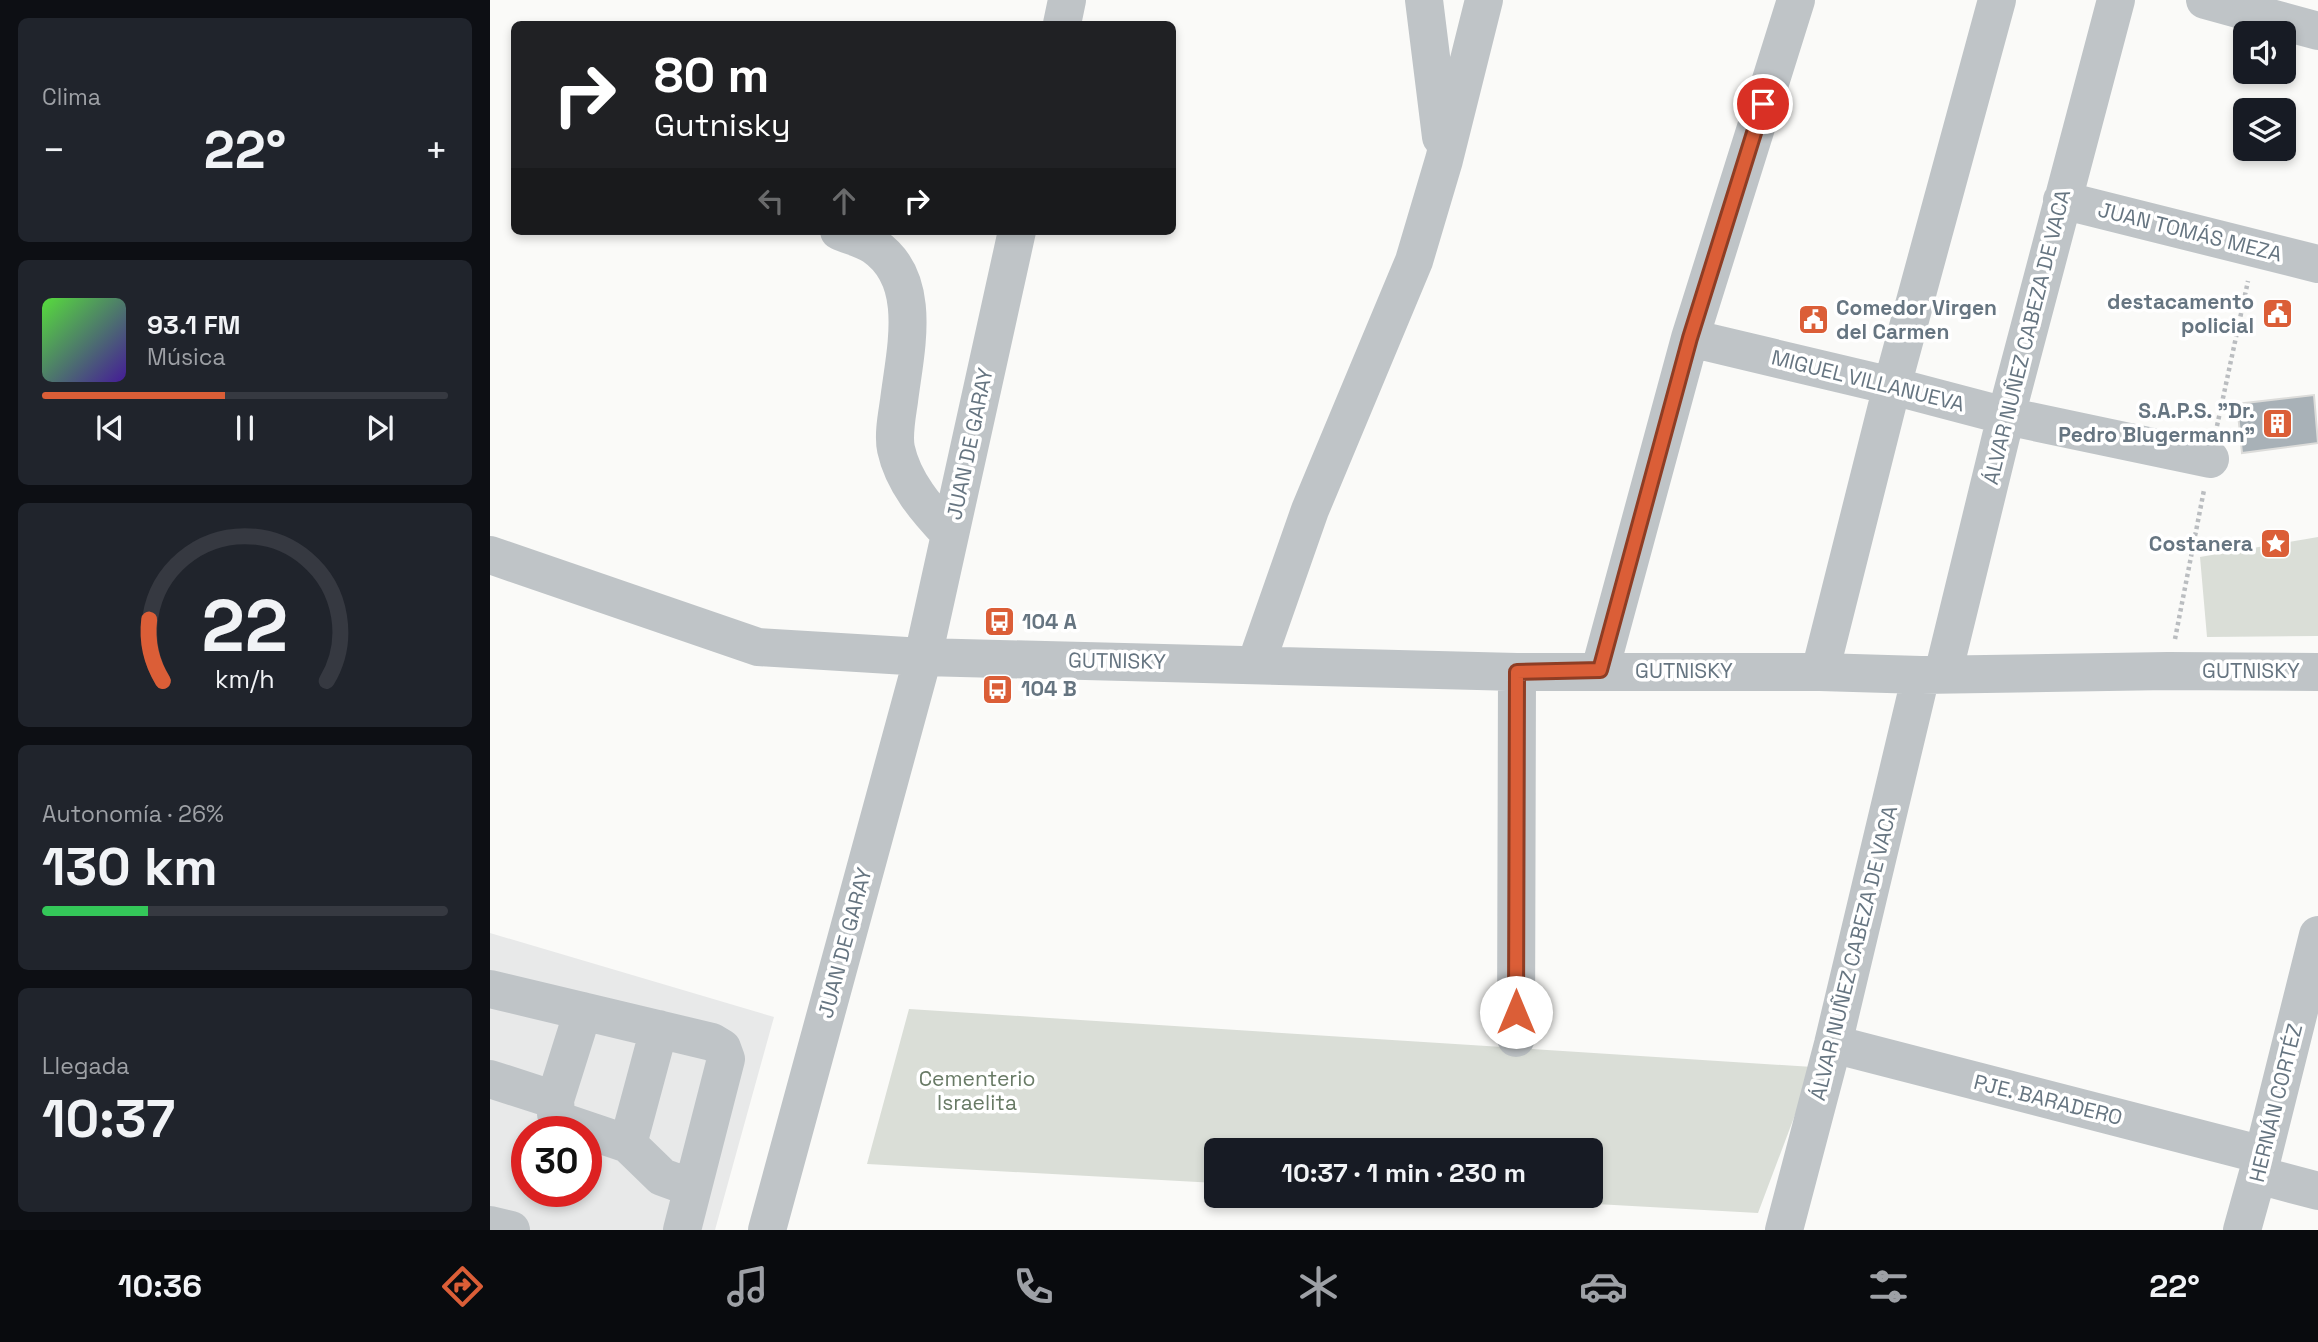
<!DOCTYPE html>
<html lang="es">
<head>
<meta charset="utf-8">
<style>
	:root { --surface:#171b24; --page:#20242c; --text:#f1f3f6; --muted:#9ea1a6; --line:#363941; --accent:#db5e37 }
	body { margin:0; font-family:"Space Grotesk",sans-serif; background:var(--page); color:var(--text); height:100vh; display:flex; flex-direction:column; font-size:26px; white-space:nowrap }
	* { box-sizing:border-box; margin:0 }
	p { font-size:23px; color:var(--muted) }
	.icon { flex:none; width:38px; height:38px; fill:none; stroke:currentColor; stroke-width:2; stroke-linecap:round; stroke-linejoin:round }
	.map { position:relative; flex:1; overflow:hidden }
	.sheet { display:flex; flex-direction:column; gap:18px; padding:18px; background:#0d0f14; width:490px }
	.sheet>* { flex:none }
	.banner { position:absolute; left:21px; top:21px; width:665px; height:214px; border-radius:10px; box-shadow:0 4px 10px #0003; background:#202124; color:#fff; overflow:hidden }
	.tools { position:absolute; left:1743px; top:21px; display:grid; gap:14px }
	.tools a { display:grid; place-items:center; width:63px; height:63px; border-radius:10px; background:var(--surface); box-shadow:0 4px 10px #0003; font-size:35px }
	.speed { position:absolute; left:21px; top:1116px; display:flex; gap:14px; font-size:35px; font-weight:700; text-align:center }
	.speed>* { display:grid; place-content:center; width:91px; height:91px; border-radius:50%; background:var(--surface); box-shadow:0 4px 10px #0003; line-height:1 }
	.speed .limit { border:10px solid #d22; background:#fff; color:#111 }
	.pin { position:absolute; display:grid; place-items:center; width:60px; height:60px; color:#fff; margin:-30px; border:4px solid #fff; border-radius:50%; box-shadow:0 2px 7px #0007 }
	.me { position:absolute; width:77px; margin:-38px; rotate:0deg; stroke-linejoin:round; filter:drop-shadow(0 0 5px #0008) }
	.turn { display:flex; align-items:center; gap:24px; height:147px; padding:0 28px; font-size:32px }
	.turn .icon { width:91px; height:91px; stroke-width:2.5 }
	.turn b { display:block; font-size:49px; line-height:60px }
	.lanes { display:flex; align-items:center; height:66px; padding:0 28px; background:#0003; justify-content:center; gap:35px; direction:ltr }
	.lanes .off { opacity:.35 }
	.big { font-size:52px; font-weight:700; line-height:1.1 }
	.sheet .card { flex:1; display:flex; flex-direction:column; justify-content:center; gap:10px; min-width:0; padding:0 24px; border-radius:10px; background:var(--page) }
	.sheet .dial { align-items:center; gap:0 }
	.dial svg { height:182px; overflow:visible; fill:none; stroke:var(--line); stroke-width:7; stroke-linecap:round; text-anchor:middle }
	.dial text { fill:var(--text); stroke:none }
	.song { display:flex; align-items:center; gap:21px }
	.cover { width:84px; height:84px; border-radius:10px; background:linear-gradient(135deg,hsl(110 70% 55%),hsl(260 70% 35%)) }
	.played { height:7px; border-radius:4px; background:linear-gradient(90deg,var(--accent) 45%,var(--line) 45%) }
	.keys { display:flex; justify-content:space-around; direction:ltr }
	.heat { display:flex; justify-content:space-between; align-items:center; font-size:38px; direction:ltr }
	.charge { height:10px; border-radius:5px; background:linear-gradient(90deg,#34c759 26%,var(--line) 0) }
	.trip { position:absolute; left:714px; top:1138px; width:399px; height:70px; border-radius:10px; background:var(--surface); box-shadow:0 4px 10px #0003; font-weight:700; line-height:70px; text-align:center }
	.tab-bar { display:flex; height:112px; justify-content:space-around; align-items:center; background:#090b0e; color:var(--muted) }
	.tab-bar .icon { width:49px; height:49px }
	.tab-bar .selected { color:var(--accent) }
	.tab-bar b { font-size:32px; color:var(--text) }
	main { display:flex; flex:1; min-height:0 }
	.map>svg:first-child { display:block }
	.built { fill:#e8e9e9; fill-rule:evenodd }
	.green { fill:#daded7 }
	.building { fill:#a8b1b7; stroke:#dcdcda; stroke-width:2 }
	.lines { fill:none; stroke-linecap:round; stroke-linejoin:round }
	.path { stroke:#babdc0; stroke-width:4.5; stroke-dasharray:3.5 3.5; stroke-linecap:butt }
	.minor { stroke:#bfc4c7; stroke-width:38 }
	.route-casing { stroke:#8e3d24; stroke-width:18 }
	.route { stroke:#db5e37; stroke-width:12 }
	.labels { text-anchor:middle; stroke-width:7; stroke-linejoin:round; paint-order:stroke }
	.street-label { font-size:21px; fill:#667581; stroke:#fff }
	.poi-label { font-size:21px; font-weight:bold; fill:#667581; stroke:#fff; text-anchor:end }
	.park-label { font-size:21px; fill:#687a65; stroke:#fff }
</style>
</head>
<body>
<main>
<section class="sheet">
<div class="card"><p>Clima</p>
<div class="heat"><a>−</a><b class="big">22°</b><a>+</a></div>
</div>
<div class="card">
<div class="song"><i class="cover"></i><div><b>93.1 FM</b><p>Música</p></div></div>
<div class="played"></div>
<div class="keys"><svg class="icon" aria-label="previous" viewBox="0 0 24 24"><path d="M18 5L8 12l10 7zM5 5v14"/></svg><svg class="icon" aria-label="pause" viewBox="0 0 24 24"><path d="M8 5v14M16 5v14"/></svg><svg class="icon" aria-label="next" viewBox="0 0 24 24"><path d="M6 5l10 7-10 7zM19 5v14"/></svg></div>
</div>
<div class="card dial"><svg viewBox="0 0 100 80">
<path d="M14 69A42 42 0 1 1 86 69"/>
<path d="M14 69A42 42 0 0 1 8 42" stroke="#db5e37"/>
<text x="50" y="56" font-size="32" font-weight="700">22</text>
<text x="50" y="72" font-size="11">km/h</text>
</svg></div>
<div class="card"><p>Autonomía · 26%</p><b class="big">130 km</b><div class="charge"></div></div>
<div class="card"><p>Llegada</p><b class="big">10:37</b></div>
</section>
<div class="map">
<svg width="1828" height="1230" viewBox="0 0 1828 1230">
	<rect width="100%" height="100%" fill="#fafaf8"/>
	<path class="built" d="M 0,933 L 284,1017 L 225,1230 L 0,1230 ZM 37,1132 L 96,1132 L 96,1192 L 37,1192 Z"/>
	<path class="green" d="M 1828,537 L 1828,636 L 1717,637 L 1710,557 Z
		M 419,1009 L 1323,1067 L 1268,1213 L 945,1195 L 1101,1195 L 1101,1150 L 726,1150 L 726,1183 L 377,1164 Z"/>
	<path class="building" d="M 1824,395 L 1828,443 L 1752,453 L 1747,404 Z"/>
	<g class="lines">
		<path class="path" d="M 1727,426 L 1758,281
			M 1685,639 L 1714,490"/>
		<path class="minor" d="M 934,0 L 951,137
			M 1715,0 L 1828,31
			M 572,24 L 577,0
			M 1572,200 L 1828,264
			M 349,231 C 360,236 374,239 384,246 C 434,280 415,351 409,401 C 407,415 403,435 406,449 C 413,482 437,510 460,534
			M 1200,338 L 1402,386 L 1516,416 L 1720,459
			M 0,555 L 268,647 L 433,657 L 1027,672 L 1330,672 L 1431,675 L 1678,671 L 1828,672
			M 766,664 L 820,510 L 924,261 L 954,160 L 994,0
			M 1110,670 L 1200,338 L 1306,0
			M 1330,672 L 1402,386 L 1507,0
			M 1453,674 L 1516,416 L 1626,0
			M 0,989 L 222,1042 L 232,1048 L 236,1059 L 192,1230
			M 93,1011 L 65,1100 L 66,1114 L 73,1122 L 138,1144 L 172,1177 L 202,1188
			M 1026,1038 L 1027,672
			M 1343,1044 L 1773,1155
			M 0,1079 L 65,1100
			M 138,1144 L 169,1029
			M 1768,1175 L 1828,1191
			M 0,1225 L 21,1230
			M 277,1230 L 433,657 L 527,231
			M 1294,1230 L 1343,1044 L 1431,675
			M 1752,1230 L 1773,1155 L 1828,935"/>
	</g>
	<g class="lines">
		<defs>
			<path id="route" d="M 1026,1012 L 1027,672 L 1110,670 L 1200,338 L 1273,104"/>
		</defs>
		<use href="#route" class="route-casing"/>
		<use href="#route" class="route"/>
	</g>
	<defs>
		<symbol id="civic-square" viewBox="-11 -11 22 22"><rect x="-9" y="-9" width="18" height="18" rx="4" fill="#db5e37" stroke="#fff"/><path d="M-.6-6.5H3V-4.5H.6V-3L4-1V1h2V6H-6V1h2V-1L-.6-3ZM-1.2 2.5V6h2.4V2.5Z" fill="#fff"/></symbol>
		<symbol id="building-square" viewBox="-11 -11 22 22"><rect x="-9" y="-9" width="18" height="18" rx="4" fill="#db5e37" stroke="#fff"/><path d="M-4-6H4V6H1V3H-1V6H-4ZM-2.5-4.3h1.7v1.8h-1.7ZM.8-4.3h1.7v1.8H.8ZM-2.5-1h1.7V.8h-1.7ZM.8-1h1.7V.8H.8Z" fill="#fff"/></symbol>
		<symbol id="sight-square" viewBox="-11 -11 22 22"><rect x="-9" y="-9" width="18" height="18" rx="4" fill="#db5e37" stroke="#fff"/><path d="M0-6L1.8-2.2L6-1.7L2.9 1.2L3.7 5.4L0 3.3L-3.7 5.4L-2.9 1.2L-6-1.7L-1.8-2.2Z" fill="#fff"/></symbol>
		<symbol id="bus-square" viewBox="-11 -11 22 22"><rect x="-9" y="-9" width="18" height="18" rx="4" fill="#db5e37" stroke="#fff"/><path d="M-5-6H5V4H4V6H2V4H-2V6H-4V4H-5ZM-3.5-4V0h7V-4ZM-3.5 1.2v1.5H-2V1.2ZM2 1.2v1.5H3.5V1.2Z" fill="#fff"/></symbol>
	</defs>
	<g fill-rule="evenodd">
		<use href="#civic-square" x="1770" y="296" width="35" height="35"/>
		<use href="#civic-square" x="1306" y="302" width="35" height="35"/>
		<use href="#building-square" x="1770" y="406" width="35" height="35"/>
		<use href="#sight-square" x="1768" y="526" width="35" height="35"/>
		<use href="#bus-square" x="492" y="604" width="35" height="35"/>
		<use href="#bus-square" x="490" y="672" width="35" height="35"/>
	</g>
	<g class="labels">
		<g class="street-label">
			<text transform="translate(1700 232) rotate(14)" y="7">JUAN TOMÁS MEZA</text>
			<text transform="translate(1537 337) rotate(-76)" y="7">ÁLVAR NUÑEZ CABEZA DE VACA</text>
			<text transform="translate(1378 381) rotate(14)" y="7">MIGUEL VILLANUEVA</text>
			<text transform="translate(480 444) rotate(-78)" y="7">JUAN DE GARAY</text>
			<text transform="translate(627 661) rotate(1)" y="7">GUTNISKY</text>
			<text x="1194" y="678">GUTNISKY</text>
			<text x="1761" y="678">GUTNISKY</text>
			<text transform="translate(355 943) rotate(-75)" y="7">JUAN DE GARAY</text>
			<text transform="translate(1364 953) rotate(-76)" y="7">ÁLVAR NUÑEZ CABEZA DE VACA</text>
			<text transform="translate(1558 1100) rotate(14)" y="7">PJE. BARADERO</text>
			<text transform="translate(1786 1103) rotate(-76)" y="7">HERNÁN CORTÉZ</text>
		</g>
		<g class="poi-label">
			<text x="1764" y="309">destacamento<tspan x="1764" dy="24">policial</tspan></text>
			<text x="1346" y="315" text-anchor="start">Comedor Virgen<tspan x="1346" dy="24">del Carmen</tspan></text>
			<text x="1765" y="418">S.A.P.S. "Dr.<tspan x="1765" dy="24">Pedro Blugermann"</tspan></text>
			<text x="1763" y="551">Costanera</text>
			<text x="532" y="629" text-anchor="start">104 A</text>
			<text x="531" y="696" text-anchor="start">104 B</text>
		</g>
		<g class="park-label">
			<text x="487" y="1086">Cementerio<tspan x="487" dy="24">Israelita</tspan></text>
		</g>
	</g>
</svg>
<div class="tools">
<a><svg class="icon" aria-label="sound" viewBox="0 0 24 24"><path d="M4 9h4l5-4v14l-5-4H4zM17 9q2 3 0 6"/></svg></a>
<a><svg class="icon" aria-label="layers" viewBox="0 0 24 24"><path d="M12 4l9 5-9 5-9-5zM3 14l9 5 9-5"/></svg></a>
</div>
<div class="speed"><div class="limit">30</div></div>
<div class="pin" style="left:1273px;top:104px;background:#d93025"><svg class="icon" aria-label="arrive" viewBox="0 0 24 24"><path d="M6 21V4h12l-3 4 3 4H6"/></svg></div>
<svg class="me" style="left:1026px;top:1012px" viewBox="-20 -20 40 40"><circle r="19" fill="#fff"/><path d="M0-13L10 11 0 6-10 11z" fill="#db5e37"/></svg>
<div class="trip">10:37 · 1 min · 230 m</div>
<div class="banner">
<div class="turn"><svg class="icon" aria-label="right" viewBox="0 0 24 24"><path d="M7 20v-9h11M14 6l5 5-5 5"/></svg><div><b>80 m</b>Gutnisky</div></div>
<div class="lanes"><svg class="icon off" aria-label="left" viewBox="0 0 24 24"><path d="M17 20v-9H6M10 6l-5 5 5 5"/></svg><svg class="icon off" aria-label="ahead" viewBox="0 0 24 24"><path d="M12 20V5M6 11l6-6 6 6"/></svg><svg class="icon" aria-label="right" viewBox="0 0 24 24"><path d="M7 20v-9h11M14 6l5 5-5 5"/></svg></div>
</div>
</div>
</main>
<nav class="tab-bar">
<b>10:36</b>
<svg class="icon selected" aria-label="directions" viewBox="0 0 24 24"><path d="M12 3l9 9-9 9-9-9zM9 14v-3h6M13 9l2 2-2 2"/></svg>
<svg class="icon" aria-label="music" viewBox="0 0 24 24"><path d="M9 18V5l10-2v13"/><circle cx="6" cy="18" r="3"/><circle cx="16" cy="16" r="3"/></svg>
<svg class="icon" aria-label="phone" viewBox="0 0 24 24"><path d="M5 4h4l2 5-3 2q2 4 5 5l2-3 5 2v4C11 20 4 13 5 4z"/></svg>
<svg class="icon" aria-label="climate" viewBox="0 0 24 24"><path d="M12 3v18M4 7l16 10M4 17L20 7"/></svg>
<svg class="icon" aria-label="car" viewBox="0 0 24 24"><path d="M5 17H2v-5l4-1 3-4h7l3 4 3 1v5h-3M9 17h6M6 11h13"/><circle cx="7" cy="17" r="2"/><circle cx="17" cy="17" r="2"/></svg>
<svg class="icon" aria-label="filters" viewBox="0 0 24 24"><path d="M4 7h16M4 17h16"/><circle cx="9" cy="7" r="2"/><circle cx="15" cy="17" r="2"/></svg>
<b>22°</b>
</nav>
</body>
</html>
